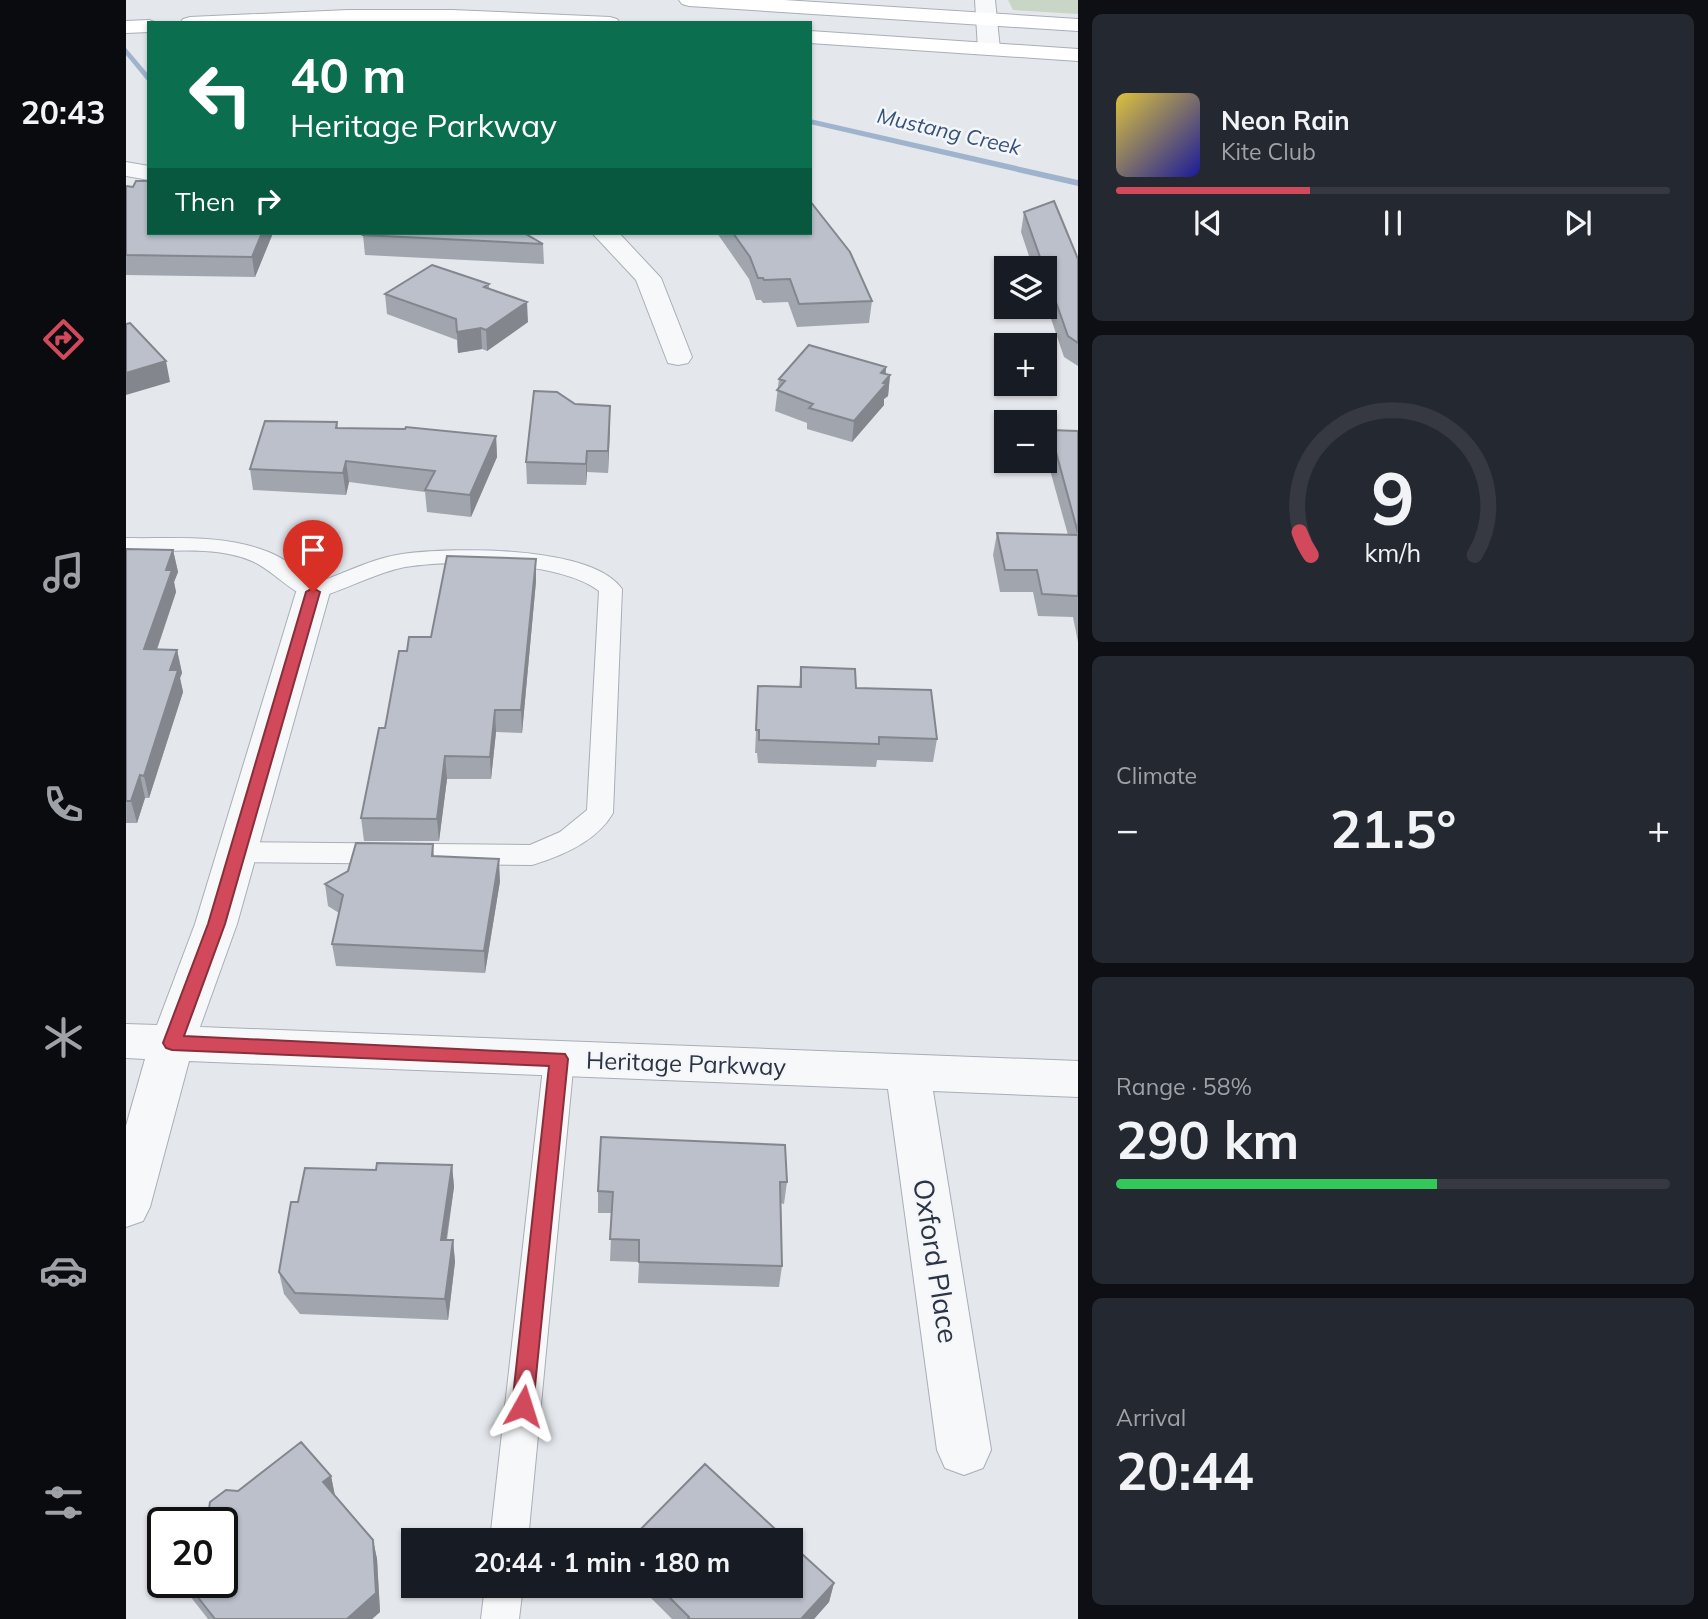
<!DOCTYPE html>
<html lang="en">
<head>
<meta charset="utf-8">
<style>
	:root { --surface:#171b24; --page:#242831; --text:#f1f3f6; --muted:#9ea1a6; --line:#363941; --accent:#d1495b }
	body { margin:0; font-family:Mulish,sans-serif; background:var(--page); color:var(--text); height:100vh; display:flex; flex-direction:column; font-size:26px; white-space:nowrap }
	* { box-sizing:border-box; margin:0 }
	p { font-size:23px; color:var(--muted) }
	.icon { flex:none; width:38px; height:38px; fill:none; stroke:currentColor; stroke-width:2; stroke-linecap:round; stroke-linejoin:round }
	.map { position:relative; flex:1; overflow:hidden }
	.details { display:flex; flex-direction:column; gap:14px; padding:14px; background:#0d0f14; width:630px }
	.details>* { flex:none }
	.top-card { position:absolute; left:21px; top:21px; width:665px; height:214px; border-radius:0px; box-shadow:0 2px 5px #0004; background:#0b6e4f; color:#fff; overflow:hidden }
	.controls { position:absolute; left:868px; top:256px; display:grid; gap:14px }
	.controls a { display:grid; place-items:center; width:63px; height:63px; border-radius:0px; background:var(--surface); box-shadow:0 2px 5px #0004; font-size:35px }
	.speed { position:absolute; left:21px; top:1507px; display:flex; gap:14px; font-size:35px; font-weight:700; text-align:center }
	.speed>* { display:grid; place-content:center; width:91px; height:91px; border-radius:50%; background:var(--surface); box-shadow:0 2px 5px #0004; line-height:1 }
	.speed .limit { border:4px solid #111; border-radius:10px; background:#fff; color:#111 }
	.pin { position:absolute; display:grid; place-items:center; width:60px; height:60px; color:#fff; margin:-72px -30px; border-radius:50% 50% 50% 0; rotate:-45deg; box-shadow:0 0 7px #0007 }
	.pin .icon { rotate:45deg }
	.me { position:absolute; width:77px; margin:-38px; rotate:6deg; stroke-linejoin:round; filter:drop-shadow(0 0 5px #0008) }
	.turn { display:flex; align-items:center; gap:24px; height:147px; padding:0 28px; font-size:32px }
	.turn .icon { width:91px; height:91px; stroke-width:2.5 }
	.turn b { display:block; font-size:49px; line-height:60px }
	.then { display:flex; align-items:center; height:66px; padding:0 28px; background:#0003; gap:14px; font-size:26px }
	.big { font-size:52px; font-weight:700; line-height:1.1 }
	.details .widget { flex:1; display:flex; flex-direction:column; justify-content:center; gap:10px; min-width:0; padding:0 24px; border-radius:10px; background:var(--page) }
	.details .dial { align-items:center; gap:0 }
	.dial svg { height:182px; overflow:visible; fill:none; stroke:var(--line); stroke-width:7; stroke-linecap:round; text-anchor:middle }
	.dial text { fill:var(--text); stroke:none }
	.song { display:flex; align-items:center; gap:21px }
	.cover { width:84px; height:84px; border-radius:10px; background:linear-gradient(135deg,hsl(50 70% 55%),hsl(240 70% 35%)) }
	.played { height:7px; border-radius:4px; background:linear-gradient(90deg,var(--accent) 35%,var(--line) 35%) }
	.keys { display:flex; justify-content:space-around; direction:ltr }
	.heat { display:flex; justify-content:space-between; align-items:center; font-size:38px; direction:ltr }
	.charge { height:10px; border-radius:5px; background:linear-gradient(90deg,#34c759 58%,var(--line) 0) }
	.trip { position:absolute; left:275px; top:1528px; width:402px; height:70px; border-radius:0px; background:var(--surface); box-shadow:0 2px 5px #0004; font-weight:700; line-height:70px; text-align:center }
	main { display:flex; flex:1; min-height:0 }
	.tabs { display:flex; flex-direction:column; width:126px; justify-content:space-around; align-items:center; background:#090b0e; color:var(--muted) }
	.tabs .icon { width:49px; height:49px }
	.tabs .current { color:var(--accent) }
	.tabs b { font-size:32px; color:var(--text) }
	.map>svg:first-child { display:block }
	.green { fill:#c9d6c5 }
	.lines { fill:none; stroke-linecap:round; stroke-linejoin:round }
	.stream { fill:#9fb4cc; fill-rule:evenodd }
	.lane-casing { stroke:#a9aeb7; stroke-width:2 }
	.street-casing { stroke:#a9aeb7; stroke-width:2 }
	.secondary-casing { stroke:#a9aeb7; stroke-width:2 }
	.lane { fill:#f7f8fa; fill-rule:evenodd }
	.street { fill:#f7f8fa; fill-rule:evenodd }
	.secondary { fill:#fff; fill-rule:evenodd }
	.wall { fill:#a1a5ae }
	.shaded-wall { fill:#83868d }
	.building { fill:#bbc0ca; stroke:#83868d; stroke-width:2 }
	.route { fill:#d1495b; stroke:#882f3b; stroke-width:2 }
	.labels { text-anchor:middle; stroke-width:5; stroke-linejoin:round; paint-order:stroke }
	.far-water-label { font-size:21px; font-style:italic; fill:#34527a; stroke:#f4f6f9 }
	.street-label { font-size:24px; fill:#2b3445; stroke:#f4f6f9 }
	.near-street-label { font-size:28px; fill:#2b3445; stroke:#f4f6f9 }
</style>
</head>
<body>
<main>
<nav class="tabs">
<b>20:43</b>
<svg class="icon current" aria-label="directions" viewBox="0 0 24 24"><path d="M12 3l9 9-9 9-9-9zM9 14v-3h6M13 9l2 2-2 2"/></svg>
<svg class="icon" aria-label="music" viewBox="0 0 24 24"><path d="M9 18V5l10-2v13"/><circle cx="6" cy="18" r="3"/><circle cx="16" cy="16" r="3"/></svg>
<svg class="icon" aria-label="phone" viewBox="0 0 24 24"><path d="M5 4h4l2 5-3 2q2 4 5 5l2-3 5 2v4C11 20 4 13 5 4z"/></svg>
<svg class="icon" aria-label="climate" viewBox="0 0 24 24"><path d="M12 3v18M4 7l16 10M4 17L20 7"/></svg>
<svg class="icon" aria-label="car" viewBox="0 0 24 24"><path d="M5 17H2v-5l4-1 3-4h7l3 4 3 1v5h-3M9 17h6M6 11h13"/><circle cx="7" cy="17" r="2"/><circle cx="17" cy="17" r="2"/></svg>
<svg class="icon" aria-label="filters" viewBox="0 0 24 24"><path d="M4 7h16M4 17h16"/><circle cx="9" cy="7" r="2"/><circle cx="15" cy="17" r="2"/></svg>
</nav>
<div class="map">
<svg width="952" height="1619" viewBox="0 0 952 1619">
	<rect width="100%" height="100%" fill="#e4e7ec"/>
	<path class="green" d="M 882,0 L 952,0 L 952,14 L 887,10 Z"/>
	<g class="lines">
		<path class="stream" d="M 0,48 L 23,75 L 23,83 L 0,55 Z
			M 684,119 L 952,180 L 952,186 L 684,124 Z"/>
		<defs>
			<path id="lane" d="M 0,538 C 46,539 96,534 140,551 C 159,558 174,571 190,583 C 217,574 247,558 276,554 C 325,547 466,545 496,589 L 487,813 C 471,841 436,856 406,865 L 111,862 L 101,859 L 98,852 L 101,845 L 111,842 L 404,845 L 434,832 L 461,810 L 473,591 C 435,561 327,559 279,567 C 248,573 218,591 187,599 C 165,593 148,571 126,561 C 89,545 40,552 0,552 Z
				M 433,1047 L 444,1051 L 448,1059 L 402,1540 L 364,1540 L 418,1059 L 422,1051 Z
				M 359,1586 L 397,1586 L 393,1619 L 355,1619 Z"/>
			<path id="street" d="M 849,0 L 869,0 L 874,49 L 871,54 L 855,54 L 852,49 Z
				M 0,162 L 23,166 L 23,180 L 0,176 Z
				M 466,233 L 493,233 L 535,278 L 566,357 L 562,363 L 552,365 L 542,363 L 510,280 Z
				M 187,582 L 199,585 L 204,592 L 111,924 L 74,1027 L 952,1061 L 952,1097 L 807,1091 L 865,1450 L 857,1468 L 838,1475 L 819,1468 L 811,1450 L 762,1089 L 63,1061 L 24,1207 L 17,1221 L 0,1227 L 0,1126 L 19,1059 L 0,1058 L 0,1024 L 31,1025 L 69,924 L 170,592 L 175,585 Z"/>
			<path id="secondary" d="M 553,0 L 658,0 L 952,19 L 952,31 L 563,6 L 556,4 Z
				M 222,10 L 326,10 L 484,17 L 491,19 L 494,23 L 54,23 L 57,19 L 64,17 Z
				M 23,20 L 31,23 L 23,23 L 23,32 L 0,33 L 0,21 Z
				M 684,31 L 952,49 L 952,61 L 684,43 Z"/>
		</defs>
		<use href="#lane" class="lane-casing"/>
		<use href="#street" class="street-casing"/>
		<use href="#secondary" class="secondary-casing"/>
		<use href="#lane" class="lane"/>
		<use href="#street" class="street"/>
		<use href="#secondary" class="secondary"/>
	</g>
	<path class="wall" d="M 0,186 L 23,233 L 147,233 L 129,277 L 0,275 Z
		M 898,212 L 952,259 L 952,366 L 938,357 L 919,301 L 919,268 L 907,268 L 895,232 Z
		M 591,233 L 684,233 L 746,301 L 743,323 L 671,327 L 662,302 L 637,303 L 635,300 L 630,300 L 623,279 Z
		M 237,235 L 417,244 L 418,264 L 239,255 Z
		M 363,284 L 363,289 L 402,322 L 361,351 L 356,349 L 332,353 L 331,340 L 261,314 L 259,294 Z
		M 760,367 L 760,374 L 764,375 L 762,396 L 758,399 L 758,405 L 726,442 L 681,429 L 681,423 L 649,411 L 653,379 Z
		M 484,406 L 482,473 L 461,472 L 460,485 L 401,484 L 400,462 Z
		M 211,422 L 212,428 L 370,436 L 371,457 L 345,517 L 301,512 L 299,492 L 223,482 L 220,495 L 127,490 L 124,469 Z
		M 924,430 L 952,431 L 952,642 L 947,617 L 912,616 L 907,592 L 874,592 L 867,555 L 871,533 L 942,535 L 919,452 Z
		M 0,549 L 47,550 L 52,572 L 48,582 L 50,592 L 31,650 L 51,650 L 56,673 L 54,678 L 57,692 L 23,798 L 19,798 L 11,823 L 0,823 Z
		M 410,581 L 396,733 L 370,732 L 365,779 L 321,779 L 313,841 L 238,841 L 235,818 L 259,728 L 305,637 Z
		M 675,667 L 811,739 L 807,762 L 751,760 L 750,767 L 632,763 L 631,753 L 629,753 L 632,686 L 673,687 Z
		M 307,844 L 308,856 L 374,881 L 359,973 L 210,966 L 206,944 L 213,913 L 202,906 L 199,884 Z
		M 326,1165 L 328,1187 L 321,1240 L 327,1240 L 329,1262 L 322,1320 L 174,1314 L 158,1294 L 153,1272 L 172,1202 L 250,1170 Z
		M 661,1182 L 658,1204 L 654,1203 L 656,1266 L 653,1287 L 512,1283 L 513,1262 L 484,1261 L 486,1213 L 472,1213 L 472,1191 Z
		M 205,1476 L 209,1496 L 247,1540 L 251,1559 L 254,1612 L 246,1619 L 82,1619 L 53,1582 L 96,1582 L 112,1491 Z
		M 708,1583 L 703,1602 L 688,1619 L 546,1619 L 513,1586 L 665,1586 Z"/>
	<path class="shaded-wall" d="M 136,233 L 147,233 L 129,277 L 126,257 Z
		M 401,302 L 402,322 L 361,351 L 360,330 Z
		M 355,328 L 356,349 L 332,353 L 331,332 Z
		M 40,361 L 44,382 L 0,395 L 0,373 Z
		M 760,367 L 759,381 L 764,375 L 762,396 L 758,399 L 758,405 L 726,442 L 728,421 L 755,373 Z
		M 484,406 L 484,427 L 482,473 L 482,451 Z
		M 370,436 L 371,457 L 345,517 L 344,495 Z
		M 461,451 L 461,472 L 460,485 L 460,464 Z
		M 220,461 L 223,482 L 220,495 L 217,473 Z
		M 47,550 L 52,572 L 48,582 L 50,592 L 23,672 L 18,649 L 40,570 Z
		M 410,559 L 410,581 L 396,733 L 395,710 Z
		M 51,650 L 56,673 L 54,678 L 57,692 L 23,798 L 18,776 L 44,670 Z
		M 369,710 L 370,732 L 365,779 L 364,757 Z
		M 319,756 L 321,779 L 313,841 L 311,819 Z
		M 14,775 L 19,798 L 11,823 L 5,801 Z
		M 373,859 L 374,881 L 359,973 L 358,951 Z
		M 326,1165 L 328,1187 L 317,1261 L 315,1240 Z
		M 327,1240 L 329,1262 L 322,1320 L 319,1299 Z
		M 205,1476 L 209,1496 L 202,1502 L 197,1482 Z
		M 247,1540 L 251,1559 L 254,1612 L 246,1619 L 221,1619 Z
		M 708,1583 L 703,1602 L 688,1619 L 675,1619 Z"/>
	<path class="building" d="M 10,181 L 23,181 L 23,233 L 136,233 L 126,257 L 0,255 L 0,186 L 7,187 Z
		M 684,201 L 724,252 L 746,301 L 673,304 L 664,279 L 638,280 L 637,278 L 632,278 L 624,257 L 607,233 L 684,233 Z
		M 928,201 L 952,259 L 952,343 L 942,336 L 898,212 Z
		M 238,233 L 398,233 L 417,244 L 237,235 Z
		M 306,265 L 363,284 L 358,287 L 401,302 L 360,330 L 355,328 L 331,332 L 330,319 L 259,294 Z
		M 4,323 L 40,361 L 0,373 L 0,324 Z
		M 683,345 L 760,367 L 755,373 L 764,375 L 757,383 L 760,384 L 728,421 L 683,408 L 687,404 L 651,390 L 659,381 L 653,379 Z
		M 408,391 L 431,392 L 449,404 L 484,406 L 482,451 L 461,451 L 460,464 L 400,462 Z
		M 139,421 L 211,422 L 210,428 L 279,429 L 280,427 L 370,436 L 344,495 L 299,490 L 309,471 L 220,461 L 217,473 L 124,469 Z
		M 924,430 L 952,431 L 952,533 Z
		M 871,533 L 952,535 L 952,596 L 916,594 L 911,570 L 879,570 Z
		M 0,549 L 47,550 L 40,570 L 46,570 L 18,649 L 51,650 L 44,670 L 52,670 L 18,776 L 14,775 L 5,801 L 0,801 Z
		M 321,556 L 410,559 L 395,710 L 369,710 L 364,757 L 319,756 L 311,819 L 235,818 L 253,728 L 259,728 L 273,651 L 281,651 L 283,637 L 305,637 Z
		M 675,667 L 729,669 L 730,688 L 805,690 L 811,739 L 753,737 L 753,744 L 633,740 L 633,730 L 630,730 L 632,686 L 675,687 Z
		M 230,843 L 307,844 L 306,856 L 373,859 L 358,951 L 206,944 L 217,895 L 199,884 L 222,871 Z
		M 475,1137 L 659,1145 L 661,1182 L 654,1182 L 656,1266 L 513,1262 L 513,1240 L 484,1239 L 487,1192 L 472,1191 Z
		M 251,1163 L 326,1165 L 315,1240 L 327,1240 L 319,1299 L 169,1293 L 153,1272 L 165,1202 L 172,1202 L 179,1168 L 250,1170 Z
		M 175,1442 L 205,1476 L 197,1482 L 247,1540 L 250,1593 L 221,1619 L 89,1619 L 60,1582 L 96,1582 L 96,1522 L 75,1522 L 82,1515 L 84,1502 L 100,1490 L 112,1491 Z
		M 579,1464 L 661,1540 L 504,1540 Z
		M 665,1544 L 708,1583 L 675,1619 L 562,1619 L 563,1617 L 532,1586 L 665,1586 Z"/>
	<path class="route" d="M 187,588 L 194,592 L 99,924 L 58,1036 L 439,1054 L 442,1059 L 407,1406 L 404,1413 L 397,1416 L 389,1413 L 386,1406 L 423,1066 L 46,1050 L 40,1048 L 37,1043 L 82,924 L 180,592 Z"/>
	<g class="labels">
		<g class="far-water-label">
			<text transform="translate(823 132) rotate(13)" y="7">Mustang Creek</text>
		</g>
		<g class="street-label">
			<text transform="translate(560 1064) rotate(2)" y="8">Heritage Parkway</text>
		</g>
		<g class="near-street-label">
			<text transform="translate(810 1261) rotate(81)" y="10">Oxford Place</text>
		</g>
	</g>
</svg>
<div class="controls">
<a><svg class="icon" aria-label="layers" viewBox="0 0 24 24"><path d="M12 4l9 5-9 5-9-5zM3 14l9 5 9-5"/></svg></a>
<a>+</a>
<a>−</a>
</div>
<div class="speed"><div class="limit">20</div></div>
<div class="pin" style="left:187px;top:592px;background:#d93025"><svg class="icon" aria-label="arrive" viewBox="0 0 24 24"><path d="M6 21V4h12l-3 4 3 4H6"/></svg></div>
<svg class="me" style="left:397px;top:1406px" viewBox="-20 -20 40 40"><path d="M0-17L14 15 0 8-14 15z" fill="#d1495b" stroke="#fff" stroke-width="4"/></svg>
<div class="trip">20:44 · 1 min · 180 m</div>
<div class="top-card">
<div class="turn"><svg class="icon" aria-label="left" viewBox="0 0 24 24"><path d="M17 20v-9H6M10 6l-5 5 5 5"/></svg><div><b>40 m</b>Heritage Parkway</div></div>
<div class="then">Then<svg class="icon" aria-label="right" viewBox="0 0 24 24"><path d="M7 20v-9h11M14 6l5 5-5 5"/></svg></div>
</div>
</div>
<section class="details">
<div class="widget">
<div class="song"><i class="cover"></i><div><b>Neon Rain</b><p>Kite Club</p></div></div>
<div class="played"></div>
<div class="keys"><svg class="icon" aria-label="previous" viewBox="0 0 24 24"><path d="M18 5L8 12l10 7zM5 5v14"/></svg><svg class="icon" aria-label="pause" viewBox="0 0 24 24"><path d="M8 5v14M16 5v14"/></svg><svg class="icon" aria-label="next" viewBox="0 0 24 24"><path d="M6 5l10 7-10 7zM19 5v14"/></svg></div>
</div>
<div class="widget dial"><svg viewBox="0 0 100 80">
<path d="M14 69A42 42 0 1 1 86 69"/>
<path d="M14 69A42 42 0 0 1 9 59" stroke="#d1495b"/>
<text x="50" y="56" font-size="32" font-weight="700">9</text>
<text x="50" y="72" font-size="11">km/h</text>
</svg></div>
<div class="widget"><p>Climate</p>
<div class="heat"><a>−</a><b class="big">21.5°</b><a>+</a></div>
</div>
<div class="widget"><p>Range · 58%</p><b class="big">290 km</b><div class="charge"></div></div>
<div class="widget"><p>Arrival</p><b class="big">20:44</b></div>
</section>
</main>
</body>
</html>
